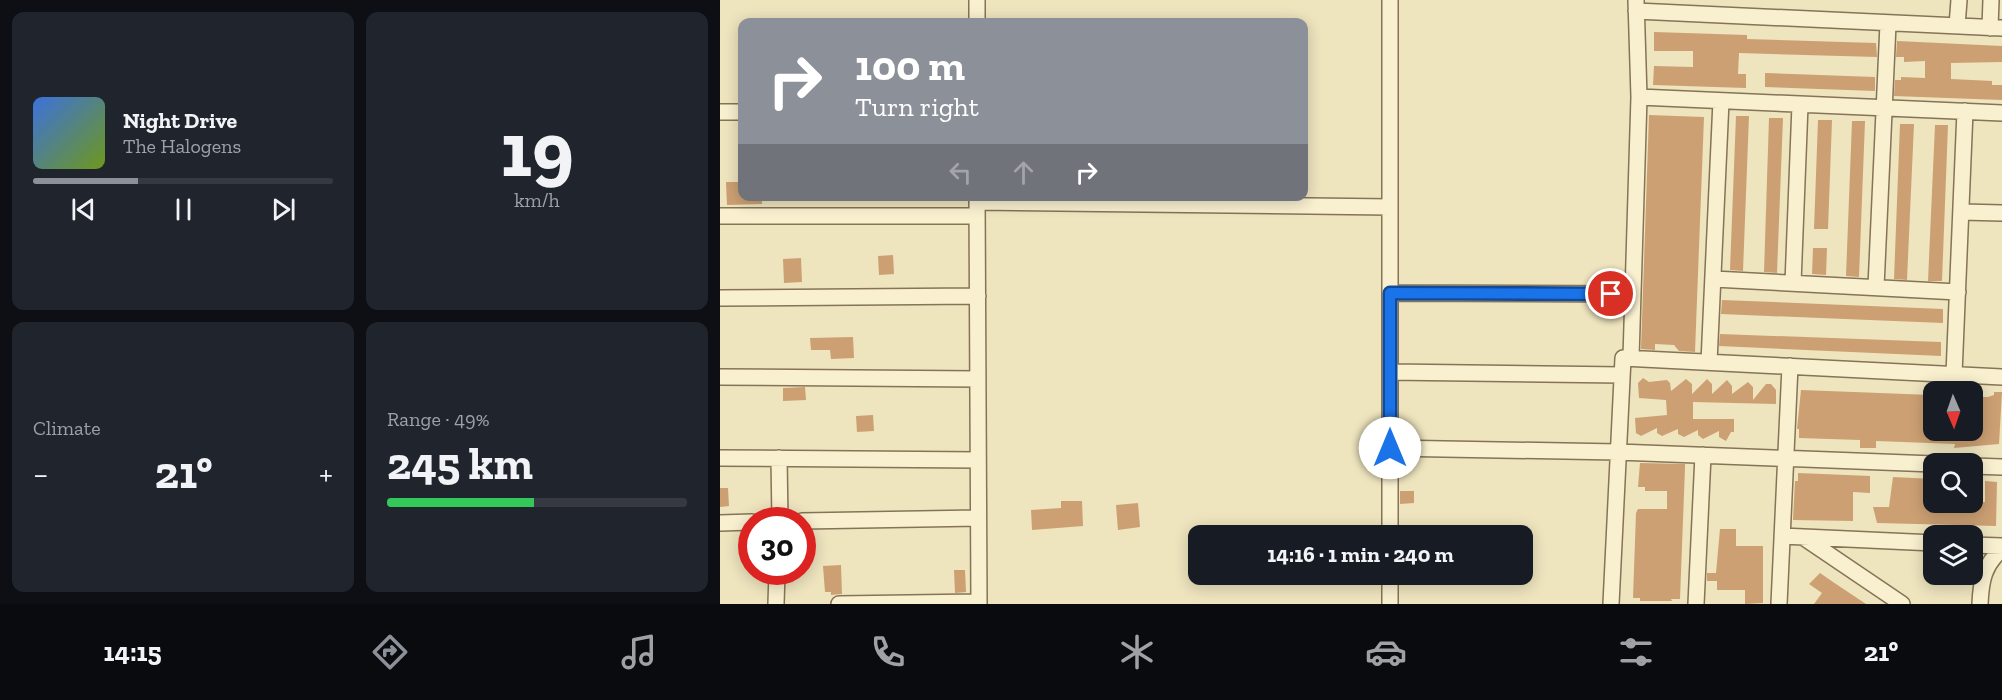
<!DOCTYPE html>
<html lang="en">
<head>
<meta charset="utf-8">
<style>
	:root { --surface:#171b24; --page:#20242c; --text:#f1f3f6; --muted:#9ea1a6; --line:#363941; --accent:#8c9099 }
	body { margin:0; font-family:"Zilla Slab",serif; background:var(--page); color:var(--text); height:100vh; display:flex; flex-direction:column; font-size:22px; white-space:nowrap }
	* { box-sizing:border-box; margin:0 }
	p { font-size:20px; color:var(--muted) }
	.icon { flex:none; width:33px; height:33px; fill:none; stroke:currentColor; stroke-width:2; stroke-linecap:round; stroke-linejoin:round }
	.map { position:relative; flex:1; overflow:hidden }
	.details { display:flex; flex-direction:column; gap:12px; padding:12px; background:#0d0f14; width:720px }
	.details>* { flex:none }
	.hud { position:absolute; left:18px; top:18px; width:570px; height:183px; border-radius:12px; box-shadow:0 3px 15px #0003; background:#8c9099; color:#fff; overflow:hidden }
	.needle { width:39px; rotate:178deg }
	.fabs { position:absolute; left:1203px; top:381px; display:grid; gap:12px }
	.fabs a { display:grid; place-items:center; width:60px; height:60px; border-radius:12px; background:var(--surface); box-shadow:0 3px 15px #0003; font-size:30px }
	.speed { position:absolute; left:18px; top:507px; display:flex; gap:12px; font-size:30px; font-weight:700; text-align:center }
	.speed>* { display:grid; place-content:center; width:78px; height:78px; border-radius:50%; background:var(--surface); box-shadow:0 3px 15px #0003; line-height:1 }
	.speed .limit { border:9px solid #d22; background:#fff; color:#111 }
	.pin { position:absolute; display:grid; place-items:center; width:51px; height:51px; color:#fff; margin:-26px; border:3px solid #fff; border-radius:50%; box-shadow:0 2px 6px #0007 }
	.me { position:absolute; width:66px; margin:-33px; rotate:0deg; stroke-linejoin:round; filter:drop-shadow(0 0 4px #0008) }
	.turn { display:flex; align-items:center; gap:21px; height:126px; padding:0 18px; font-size:27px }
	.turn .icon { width:78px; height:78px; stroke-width:2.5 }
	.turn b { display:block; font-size:42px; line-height:51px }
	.lanes { display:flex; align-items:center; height:57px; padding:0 18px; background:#0003; justify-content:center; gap:30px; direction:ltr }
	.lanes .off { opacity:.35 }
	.big { font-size:45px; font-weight:800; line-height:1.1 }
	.details .widget { flex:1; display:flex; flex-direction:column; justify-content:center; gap:9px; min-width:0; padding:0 21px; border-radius:12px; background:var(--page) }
	.details .dial { align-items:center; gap:0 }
	.dial b { font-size:78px; line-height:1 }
	.song { display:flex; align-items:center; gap:18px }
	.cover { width:72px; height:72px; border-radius:9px; background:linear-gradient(135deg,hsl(220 70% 55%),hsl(80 70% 35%)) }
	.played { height:6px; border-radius:3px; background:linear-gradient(90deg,var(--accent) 35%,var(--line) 35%) }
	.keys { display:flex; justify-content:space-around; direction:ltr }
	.heat { display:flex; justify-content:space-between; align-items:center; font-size:33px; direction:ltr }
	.charge { height:9px; border-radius:4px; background:linear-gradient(90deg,#34c759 49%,var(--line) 0) }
	.details .tiles { flex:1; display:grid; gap:12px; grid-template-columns:repeat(2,1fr) }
	.trip { position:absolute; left:468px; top:525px; width:345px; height:60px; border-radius:12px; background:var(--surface); box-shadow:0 3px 15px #0003; font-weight:800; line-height:60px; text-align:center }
	.dock { display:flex; height:96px; justify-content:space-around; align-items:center; background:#090b0e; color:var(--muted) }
	.dock .icon { width:42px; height:42px }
	.dock .selected { color:var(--accent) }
	.dock b { font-size:27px; color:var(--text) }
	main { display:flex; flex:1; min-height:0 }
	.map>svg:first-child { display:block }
	.building { fill:#cca073 }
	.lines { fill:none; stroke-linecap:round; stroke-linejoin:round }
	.minor-casing { stroke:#857457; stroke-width:18 }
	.minor { stroke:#f9f0d0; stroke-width:15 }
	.route-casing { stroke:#114b97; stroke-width:15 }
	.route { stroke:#1a73e8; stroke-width:10 }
</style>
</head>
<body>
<main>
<section class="details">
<div class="tiles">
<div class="widget">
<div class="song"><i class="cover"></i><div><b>Night Drive</b><p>The Halogens</p></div></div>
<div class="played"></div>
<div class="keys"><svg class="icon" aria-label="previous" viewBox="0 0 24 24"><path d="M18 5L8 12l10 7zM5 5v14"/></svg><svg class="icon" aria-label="pause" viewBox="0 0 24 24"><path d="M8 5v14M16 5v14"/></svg><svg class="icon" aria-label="next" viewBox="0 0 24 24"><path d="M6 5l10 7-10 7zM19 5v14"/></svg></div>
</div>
<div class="widget dial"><b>19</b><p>km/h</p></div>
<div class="widget"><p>Climate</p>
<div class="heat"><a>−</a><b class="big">21°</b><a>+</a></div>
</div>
<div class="widget"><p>Range · 49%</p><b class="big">245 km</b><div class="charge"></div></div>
</div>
</section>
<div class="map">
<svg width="1282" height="604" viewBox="0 0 1282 604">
	<rect width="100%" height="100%" fill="#eee4be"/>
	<path class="building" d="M 934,32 L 1027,35 L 1027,39 L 1156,43 L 1157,57 L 1019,53 L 1018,74 L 1026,74 L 1026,88 L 933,85 L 934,66 L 973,67 L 973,51 L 934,51 Z
		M 1177,41 L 1282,46 L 1282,62 L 1231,63 L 1231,79 L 1272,81 L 1272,85 L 1282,85 L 1282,100 L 1174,96 L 1175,80 L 1181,80 L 1181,77 L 1205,78 L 1205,61 L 1184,62 L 1184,57 L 1176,57 Z
		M 1045,73 L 1155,77 L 1155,91 L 1045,87 Z
		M 929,115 L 984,117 L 975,352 L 959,351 L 954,345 L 935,344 L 935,350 L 921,349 Z
		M 1016,116 L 1029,116 L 1023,271 L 1010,270 Z
		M 1049,118 L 1063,118 L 1057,273 L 1044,272 Z
		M 1098,120 L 1112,120 L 1108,229 L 1094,229 Z
		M 1132,121 L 1145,121 L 1139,277 L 1126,276 Z
		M 1180,124 L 1194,124 L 1187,280 L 1174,279 Z
		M 1215,125 L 1228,125 L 1222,281 L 1208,281 Z
		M 6,182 L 22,182 L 22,196 L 42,196 L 42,204 L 7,205 Z
		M 1093,248 L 1107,248 L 1106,275 L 1092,274 Z
		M 173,255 L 174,274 L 159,275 L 158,256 Z
		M 81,258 L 82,282 L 64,283 L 63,259 Z
		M 1002,300 L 1223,309 L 1223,323 L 1001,314 Z
		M 1000,334 L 1221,342 L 1221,356 L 999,346 Z
		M 133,337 L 134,358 L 111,359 L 110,350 L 91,350 L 90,338 Z
		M 923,378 L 929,382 L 947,380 L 950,383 L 951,391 L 966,379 L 972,384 L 972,394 L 987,379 L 992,384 L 992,394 L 1007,380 L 1012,386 L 1012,394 L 1028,382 L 1033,387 L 1033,400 L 1046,384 L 1051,384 L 1056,390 L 1056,404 L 973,402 L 973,419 L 1014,419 L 1014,432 L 1011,432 L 1006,441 L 999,437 L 999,431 L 983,439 L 978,435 L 978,430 L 964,437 L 958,434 L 958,429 L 942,436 L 937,433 L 937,428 L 921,436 L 916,433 L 915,418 L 947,415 L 946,400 L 919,398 L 918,383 Z
		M 85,387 L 86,400 L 63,401 L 63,388 Z
		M 1081,390 L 1212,395 L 1214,430 L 1252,430 L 1255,397 L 1268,397 L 1274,395 L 1274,392 L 1282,392 L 1279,444 L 1234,448 L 1235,444 L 1156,441 L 1156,448 L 1140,448 L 1140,440 L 1079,438 L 1079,429 L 1077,429 Z
		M 153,415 L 154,431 L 137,432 L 136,416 Z
		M 920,463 L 965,464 L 965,468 L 960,599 L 951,599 L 952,601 L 920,601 L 920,598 L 913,598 L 916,513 L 918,509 L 947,509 L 947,491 L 925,491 L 925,487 L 918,487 Z
		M 1078,473 L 1150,476 L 1150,493 L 1133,492 L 1133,521 L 1073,520 L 1075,481 L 1078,481 Z
		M 1173,477 L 1214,479 L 1213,509 L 1235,509 L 1235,502 L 1265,502 L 1265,481 L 1277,482 L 1276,526 L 1157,523 L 1153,507 L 1169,507 Z
		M 0,488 L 8,488 L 9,506 L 0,507 Z
		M 680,491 L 694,491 L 694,503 L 680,504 Z
		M 341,501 L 362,501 L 363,526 L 312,530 L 311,510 L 341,508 Z
		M 418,503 L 420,527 L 398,530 L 396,505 Z
		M 1000,529 L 1016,529 L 1016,546 L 1043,546 L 1043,603 L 1025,604 L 1025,590 L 997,590 L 997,581 L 987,581 L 987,573 L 996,573 Z
		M 121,565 L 122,594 L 111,595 L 111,592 L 105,592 L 103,566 Z
		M 234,570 L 245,570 L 246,592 L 235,593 Z
		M 1100,573 L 1113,582 L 1146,604 L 1094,604 L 1102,593 L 1089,584 Z"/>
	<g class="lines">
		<defs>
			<path id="minor" d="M 257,0 L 257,22
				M 916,11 L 1282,28
				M 1237,26 L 1239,0
				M 1270,28 L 1271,0
				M 919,97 L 1282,113
				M 0,112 L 22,112
				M 257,196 L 259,604
				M 257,202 L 670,207
				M 1242,212 L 1282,213
				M 0,216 L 257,216
				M 994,279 L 1238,292
				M 1073,283 L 1080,105
				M 1156,287 L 1168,24
				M 670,293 L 913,294
				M 0,298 L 258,296
				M 911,358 L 919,97 L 916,0
				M 989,362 L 1001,101
				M 670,372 L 902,375
				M 1234,374 L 1245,111
				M 0,377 L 258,379
				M 670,448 L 898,452 L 1214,464
				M 0,458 L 258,460
				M 59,458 L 60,520
				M 1252,466 L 1282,467
				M 82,521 L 258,518
				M 0,523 L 32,522
				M 670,536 L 670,0
				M 1062,536 L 1214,543
				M 1083,537 L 1182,604
				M 1252,545 L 1282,546
				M 56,604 L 57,572
				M 119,604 L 259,602
				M 670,604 L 670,574
				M 891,604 L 903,358 L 1282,377
				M 976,604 L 983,455
				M 1059,604 L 1070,366
				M 1260,604 C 1261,580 1264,565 1282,549"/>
		</defs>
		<use href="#minor" class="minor-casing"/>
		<use href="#minor" class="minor"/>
	</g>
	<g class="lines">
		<defs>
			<path id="route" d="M 670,448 L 670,293 L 891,294"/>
		</defs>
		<use href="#route" class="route-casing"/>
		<use href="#route" class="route"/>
	</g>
</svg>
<div class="fabs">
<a><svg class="needle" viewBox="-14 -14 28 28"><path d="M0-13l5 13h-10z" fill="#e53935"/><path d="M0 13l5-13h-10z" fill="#9ea1a6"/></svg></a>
<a><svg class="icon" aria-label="search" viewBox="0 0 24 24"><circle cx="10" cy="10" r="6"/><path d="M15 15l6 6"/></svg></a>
<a><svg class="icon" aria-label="layers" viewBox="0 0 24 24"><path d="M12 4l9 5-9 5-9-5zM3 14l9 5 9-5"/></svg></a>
</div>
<div class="speed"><div class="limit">30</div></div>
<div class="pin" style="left:891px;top:294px;background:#d93025"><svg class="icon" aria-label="arrive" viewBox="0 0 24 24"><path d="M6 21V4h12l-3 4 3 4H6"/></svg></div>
<svg class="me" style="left:670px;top:448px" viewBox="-20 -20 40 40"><circle r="19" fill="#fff"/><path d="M0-13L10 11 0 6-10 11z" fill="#1a73e8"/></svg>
<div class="trip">14:16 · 1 min · 240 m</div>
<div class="hud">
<div class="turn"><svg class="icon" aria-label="right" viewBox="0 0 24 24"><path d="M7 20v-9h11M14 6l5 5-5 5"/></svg><div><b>100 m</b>Turn right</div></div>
<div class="lanes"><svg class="icon off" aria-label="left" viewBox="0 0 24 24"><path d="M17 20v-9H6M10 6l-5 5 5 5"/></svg><svg class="icon off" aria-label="ahead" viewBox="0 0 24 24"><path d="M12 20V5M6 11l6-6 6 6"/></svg><svg class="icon" aria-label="right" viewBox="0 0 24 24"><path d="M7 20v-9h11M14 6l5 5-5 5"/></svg></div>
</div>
</div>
</main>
<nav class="dock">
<b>14:15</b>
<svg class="icon selected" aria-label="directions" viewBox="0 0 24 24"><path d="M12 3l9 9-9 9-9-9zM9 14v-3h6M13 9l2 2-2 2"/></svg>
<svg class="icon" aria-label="music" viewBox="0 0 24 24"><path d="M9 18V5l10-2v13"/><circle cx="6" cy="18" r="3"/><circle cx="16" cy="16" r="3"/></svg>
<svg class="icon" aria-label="phone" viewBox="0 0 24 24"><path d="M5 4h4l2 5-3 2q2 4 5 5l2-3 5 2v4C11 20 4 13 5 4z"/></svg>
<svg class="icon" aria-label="climate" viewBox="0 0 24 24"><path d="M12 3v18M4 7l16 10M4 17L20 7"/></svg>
<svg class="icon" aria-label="car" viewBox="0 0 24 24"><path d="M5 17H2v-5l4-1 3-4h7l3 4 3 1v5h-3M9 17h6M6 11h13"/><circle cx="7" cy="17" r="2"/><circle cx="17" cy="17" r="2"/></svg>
<svg class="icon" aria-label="filters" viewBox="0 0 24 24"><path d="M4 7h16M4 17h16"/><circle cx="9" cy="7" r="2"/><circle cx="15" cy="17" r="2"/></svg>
<b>21°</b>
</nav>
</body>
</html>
